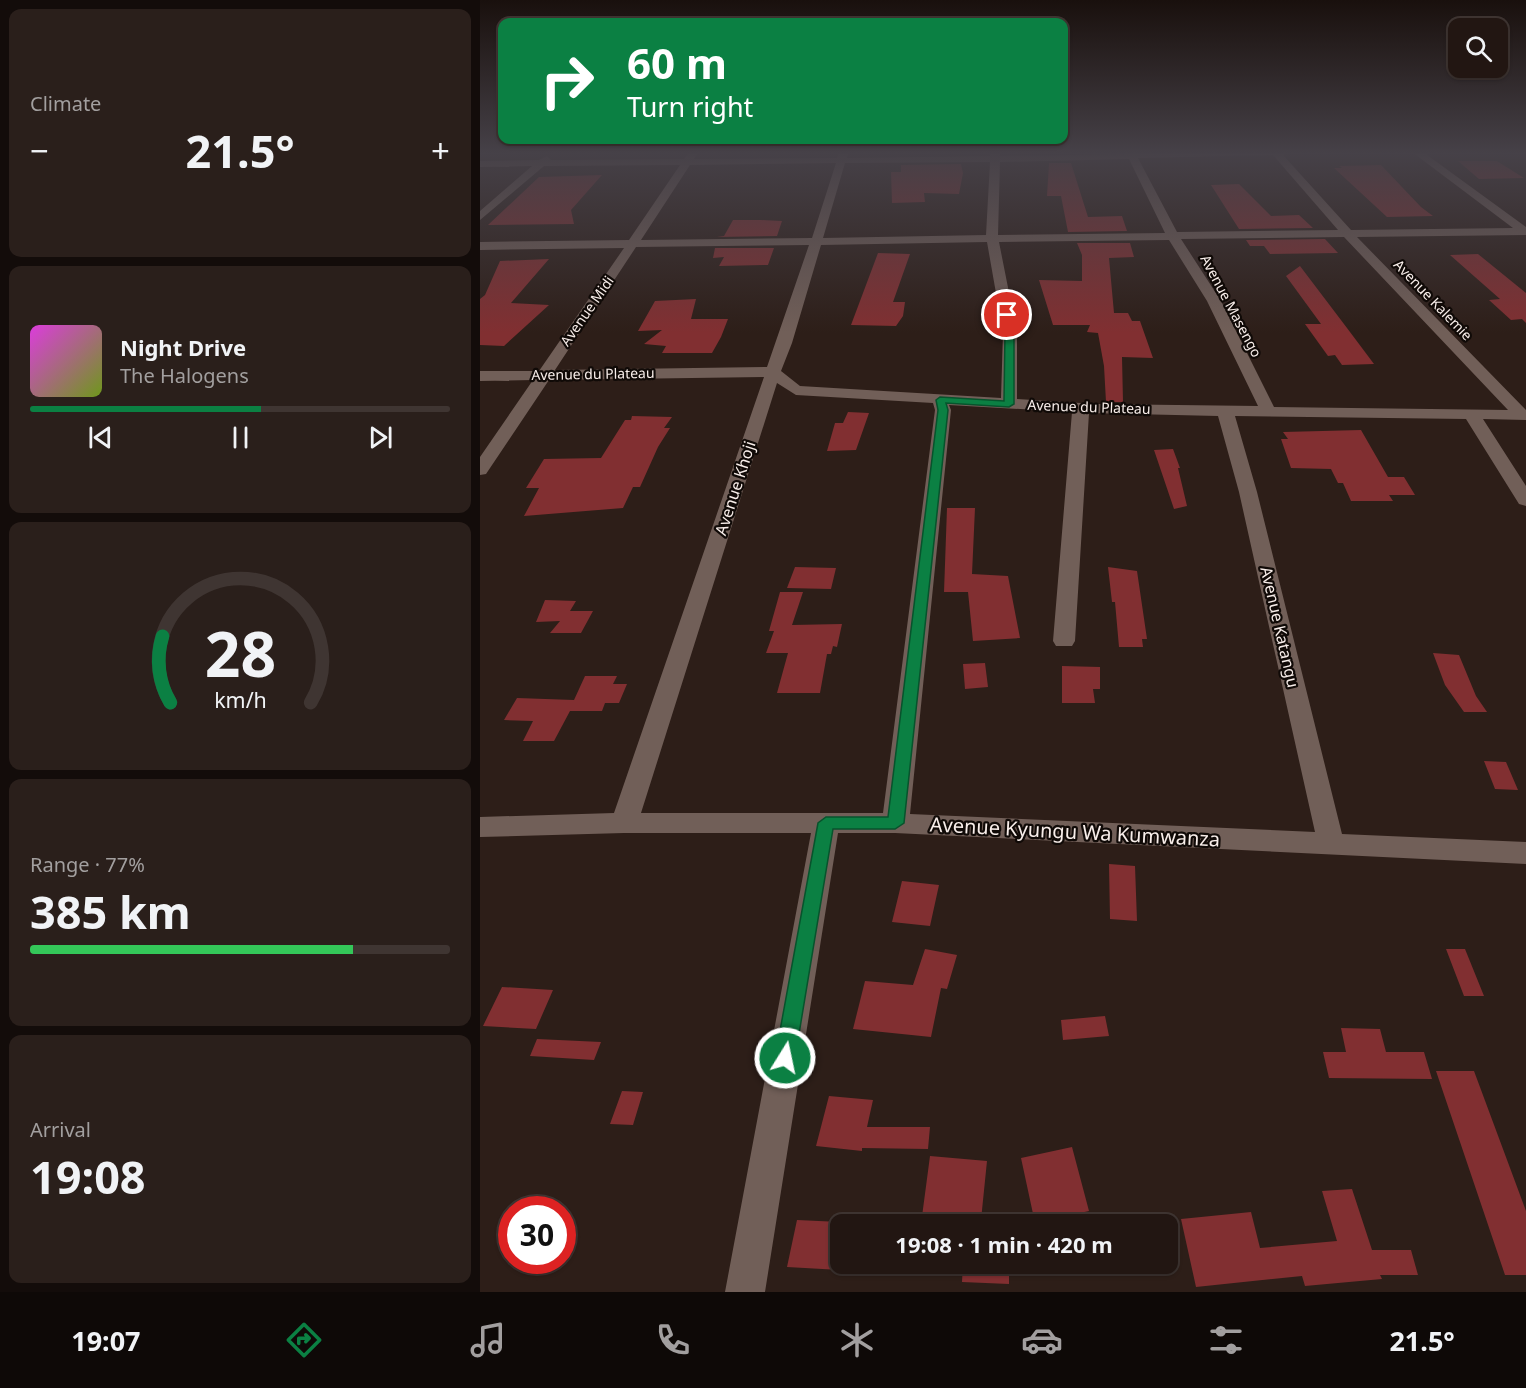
<!DOCTYPE html>
<html lang="en">
<head>
<meta charset="utf-8">
<style>
	:root { --surface:#221612; --page:#2a1f1b; --text:#f1f3f6; --muted:#a29f9f; --line:#3f3532; --accent:#0b8043 }
	body { margin:0; font-family:"Noto Sans",sans-serif; background:var(--page); color:var(--text); height:100vh; display:flex; flex-direction:column; font-size:22px; white-space:nowrap }
	* { box-sizing:border-box; margin:0 }
	p { font-size:20px; color:var(--muted) }
	.icon { flex:none; width:33px; height:33px; fill:none; stroke:currentColor; stroke-width:2; stroke-linecap:round; stroke-linejoin:round }
	.map { position:relative; flex:1; overflow:hidden }
	.panel { display:flex; flex-direction:column; gap:9px; padding:9px; background:#130c0a; width:480px }
	.panel>* { flex:none }
	.guide { position:absolute; left:18px; top:18px; width:570px; height:126px; border-radius:12px; box-shadow:0 2px 4px #0004,0 0 0 2px var(--line); background:#0b8043; color:#fff; overflow:hidden }
	.controls { position:absolute; left:968px; top:18px; display:grid; gap:12px }
	.controls a { display:grid; place-items:center; width:60px; height:60px; border-radius:12px; background:var(--surface); box-shadow:0 2px 4px #0004,0 0 0 2px var(--line); font-size:30px }
	.speed { position:absolute; left:18px; top:1196px; display:flex; gap:12px; font-size:30px; font-weight:700; text-align:center }
	.speed>* { display:grid; place-content:center; width:78px; height:78px; border-radius:50%; background:var(--surface); box-shadow:0 2px 4px #0004,0 0 0 2px var(--line); line-height:1 }
	.speed .limit { border:9px solid #d22; background:#fff; color:#111 }
	.pin { position:absolute; display:grid; place-items:center; width:51px; height:51px; color:#fff; margin:-26px; border:3px solid #fff; border-radius:50%; box-shadow:0 2px 6px #0007 }
	.me { position:absolute; width:66px; margin:-33px; rotate:10deg; stroke-linejoin:round; filter:drop-shadow(0 0 4px #0008) }
	.turn { display:flex; align-items:center; gap:21px; height:126px; padding:0 30px; font-size:27px }
	.turn .icon { width:78px; height:78px; stroke-width:2.5 }
	.turn b { display:block; font-size:42px; line-height:51px }
	.big { font-size:45px; font-weight:700; line-height:1.1 }
	.panel .card { flex:1; display:flex; flex-direction:column; justify-content:center; gap:9px; min-width:0; padding:0 21px; border-radius:12px; background:var(--page) }
	.panel .dial { align-items:center; gap:0 }
	.dial svg { height:156px; overflow:visible; fill:none; stroke:var(--line); stroke-width:7; stroke-linecap:round; text-anchor:middle }
	.dial text { fill:var(--text); stroke:none }
	.song { display:flex; align-items:center; gap:18px }
	.cover { width:72px; height:72px; border-radius:9px; background:linear-gradient(135deg,hsl(300 70% 55%),hsl(80 70% 35%)) }
	.played { height:6px; border-radius:3px; background:linear-gradient(90deg,var(--accent) 55%,var(--line) 55%) }
	.keys { display:flex; justify-content:space-around; direction:ltr }
	.heat { display:flex; justify-content:space-between; align-items:center; font-size:33px; direction:ltr }
	.charge { height:9px; border-radius:4px; background:linear-gradient(90deg,#34c759 77%,var(--line) 0) }
	.trip { position:absolute; left:350px; top:1214px; width:348px; height:60px; border-radius:12px; background:var(--surface); box-shadow:0 2px 4px #0004,0 0 0 2px var(--line); font-weight:700; line-height:60px; text-align:center }
	.tabs { display:flex; height:96px; justify-content:space-around; align-items:center; background:#0e0907; color:var(--muted) }
	.tabs .icon { width:42px; height:42px }
	.tabs .current { color:var(--accent) }
	.tabs b { font-size:27px; color:var(--text) }
	main { display:flex; flex:1; min-height:0 }
	.map>svg:first-child { display:block }
	.building { fill:#812f31 }
	.lines { fill:none; stroke-linecap:round; stroke-linejoin:round }
	.street { fill:#715f58; fill-rule:evenodd }
	.route { fill:#0b8043; stroke:#07532c; stroke-width:1.5 }
	.labels { text-anchor:middle; stroke-width:4.5; stroke-linejoin:round; paint-order:stroke }
	.far-street-label { font-size:14px; fill:#f8eeea; stroke:#100a07 }
	.street-label { font-size:16px; fill:#f8eeea; stroke:#100a07 }
	.near-street-label { font-size:20px; fill:#f8eeea; stroke:#100a07 }
</style>
</head>
<body>
<main>
<section class="panel">
<div class="card"><p>Climate</p>
<div class="heat"><a>−</a><b class="big">21.5°</b><a>+</a></div>
</div>
<div class="card">
<div class="song"><i class="cover"></i><div><b>Night Drive</b><p>The Halogens</p></div></div>
<div class="played"></div>
<div class="keys"><svg class="icon" aria-label="previous" viewBox="0 0 24 24"><path d="M18 5L8 12l10 7zM5 5v14"/></svg><svg class="icon" aria-label="pause" viewBox="0 0 24 24"><path d="M8 5v14M16 5v14"/></svg><svg class="icon" aria-label="next" viewBox="0 0 24 24"><path d="M6 5l10 7-10 7zM19 5v14"/></svg></div>
</div>
<div class="card dial"><svg viewBox="0 0 100 80">
<path d="M14 69A42 42 0 1 1 86 69"/>
<path d="M14 69A42 42 0 0 1 10 35" stroke="#0b8043"/>
<text x="50" y="56" font-size="32" font-weight="700">28</text>
<text x="50" y="72" font-size="11">km/h</text>
</svg></div>
<div class="card"><p>Range · 77%</p><b class="big">385 km</b><div class="charge"></div></div>
<div class="card"><p>Arrival</p><b class="big">19:08</b></div>
</section>
<div class="map">
<svg width="1046" height="1292" viewBox="0 0 1046 1292">
	<rect width="100%" height="100%" fill="#2d1e18"/>
	<path class="building" d="M 978,161 L 1017,161 L 1044,178 L 999,179 Z
		M 569,163 L 591,163 L 608,217 L 642,216 L 647,231 L 588,232 L 581,196 L 567,196 Z
		M 481,164 L 483,173 L 479,194 L 444,193 L 445,202 L 412,203 L 411,172 L 421,172 L 421,165 Z
		M 901,165 L 941,207 L 953,216 L 907,217 L 854,168 L 862,168 L 859,166 Z
		M 122,175 L 91,210 L 94,224 L 8,225 L 59,177 Z
		M 759,184 L 791,216 L 819,215 L 833,228 L 759,229 L 731,185 Z
		M 253,220 L 281,220 L 302,221 L 297,236 L 237,237 L 244,236 Z
		M 845,239 L 858,253 L 790,254 L 784,246 L 770,246 L 766,240 Z
		M 597,243 L 650,243 L 654,257 L 629,258 L 634,313 L 648,313 L 652,321 L 660,321 L 673,358 L 642,357 L 643,402 L 626,402 L 624,366 L 618,333 L 607,332 L 610,325 L 573,325 L 559,280 L 602,281 L 602,255 Z
		M 235,248 L 294,248 L 288,265 L 239,266 L 244,257 L 233,258 Z
		M 398,253 L 430,254 L 413,302 L 425,302 L 423,316 L 416,326 L 371,325 Z
		M 998,254 L 1046,293 L 1046,323 L 1042,319 L 1031,320 L 1009,300 L 1020,299 L 970,255 Z
		M 69,259 L 31,303 L 69,305 L 24,346 L 0,345 L 0,299 L 5,295 L 20,261 Z
		M 820,266 L 867,328 L 894,364 L 862,365 L 855,355 L 848,356 L 825,324 L 841,324 L 806,276 Z
		M 216,299 L 211,319 L 248,319 L 241,337 L 232,353 L 182,353 L 186,346 L 164,344 L 182,330 L 158,331 L 175,301 Z
		M 368,412 L 389,413 L 376,450 L 347,451 L 355,423 L 363,423 Z
		M 152,416 L 192,417 L 184,428 L 190,428 L 178,447 L 160,487 L 153,487 L 143,508 L 44,516 L 59,488 L 46,488 L 64,459 L 121,458 L 145,420 L 151,420 Z
		M 881,430 L 908,477 L 924,477 L 935,495 L 909,495 L 913,501 L 871,501 L 863,483 L 858,483 L 851,469 L 811,468 L 801,439 L 808,439 L 803,432 Z
		M 693,449 L 700,468 L 698,468 L 707,506 L 694,509 L 674,450 Z
		M 467,508 L 495,508 L 492,574 L 528,576 L 540,638 L 493,641 L 488,592 L 464,592 Z
		M 315,567 L 356,568 L 351,589 L 307,588 Z
		M 628,567 L 657,571 L 667,639 L 662,639 L 663,647 L 639,647 L 635,602 L 632,602 Z
		M 300,592 L 323,592 L 312,625 L 362,624 L 357,647 L 353,646 L 351,654 L 347,654 L 340,693 L 297,693 L 308,653 L 286,653 L 294,631 L 289,631 Z
		M 65,600 L 96,601 L 90,611 L 113,611 L 101,633 L 70,633 L 80,621 L 56,622 Z
		M 953,653 L 979,655 L 996,696 L 1007,712 L 984,712 L 965,685 Z
		M 505,663 L 508,687 L 485,689 L 483,664 Z
		M 582,666 L 620,667 L 620,689 L 613,689 L 615,703 L 582,703 Z
		M 105,676 L 137,676 L 133,684 L 147,684 L 139,703 L 125,703 L 122,711 L 90,711 L 74,741 L 43,741 L 53,721 L 24,720 L 37,698 L 94,700 Z
		M 1004,761 L 1026,762 L 1038,790 L 1015,789 Z
		M 629,864 L 655,866 L 657,921 L 630,919 Z
		M 422,881 L 459,885 L 450,926 L 412,922 Z
		M 445,949 L 477,955 L 467,989 L 461,988 L 451,1037 L 373,1029 L 385,981 L 433,985 Z
		M 966,949 L 985,949 L 1004,996 L 984,996 Z
		M 22,987 L 73,990 L 56,1029 L 3,1026 Z
		M 625,1016 L 629,1036 L 583,1040 L 581,1020 Z
		M 861,1028 L 900,1029 L 906,1052 L 944,1052 L 952,1079 L 849,1078 L 843,1052 L 866,1052 Z
		M 57,1039 L 121,1042 L 114,1060 L 50,1056 Z
		M 956,1071 L 994,1071 L 1046,1211 L 1046,1275 L 1025,1275 Z
		M 142,1091 L 163,1092 L 153,1125 L 130,1124 Z
		M 349,1096 L 393,1100 L 387,1127 L 450,1127 L 448,1149 L 382,1148 L 382,1151 L 336,1146 Z
		M 592,1147 L 609,1211 L 555,1223 L 541,1158 Z
		M 450,1156 L 507,1161 L 501,1220 L 465,1217 L 464,1224 L 441,1224 Z
		M 872,1189 L 892,1250 L 931,1250 L 938,1275 L 900,1275 L 902,1279 L 825,1286 L 822,1276 L 716,1287 L 701,1219 L 771,1212 L 780,1248 L 857,1241 L 842,1191 Z
		M 317,1220 L 360,1222 L 360,1270 L 307,1267 Z
		M 483,1263 L 529,1263 L 529,1284 L 482,1282 Z"/>
	<g class="lines">
		<path class="street" d="M 209,152 L 218,152 L 214,159 L 357,158 L 359,152 L 369,152 L 367,158 L 510,156 L 510,152 L 520,152 L 520,156 L 809,152 L 803,155 L 871,230 L 1033,228 L 932,152 L 943,152 L 1046,227 L 1046,235 L 877,237 L 1046,410 L 1046,420 L 1003,419 L 1046,486 L 1046,506 L 1039,504 L 986,419 L 755,416 L 777,492 L 862,834 L 1046,842 L 1046,864 L 415,833 L 358,833 L 285,1292 L 245,1292 L 331,833 L 144,833 L 0,837 L 0,817 L 134,813 L 284,377 L 69,380 L 6,474 L 0,475 L 0,457 L 53,380 L 0,381 L 0,371 L 59,371 L 144,248 L 0,250 L 0,242 L 149,240 L 200,165 L 64,166 L 0,220 L 0,211 L 52,166 L 0,167 L 0,161 L 59,160 L 67,156 L 71,160 L 204,159 ZM 793,155 L 858,230 L 697,232 L 658,158 ZM 649,159 L 685,233 L 518,235 L 520,162 ZM 510,162 L 506,235 L 343,238 L 365,163 ZM 356,163 L 332,238 L 161,240 L 210,165 ZM 864,237 L 1028,410 L 794,407 L 741,301 L 701,239 ZM 689,240 L 727,301 L 778,406 L 616,404 L 537,399 L 537,333 L 519,242 ZM 507,242 L 523,333 L 521,398 L 320,386 L 301,371 L 312,343 L 341,245 ZM 329,245 L 287,367 L 75,370 L 156,247 ZM 297,383 L 316,395 L 453,403 L 455,410 L 403,813 L 161,813 ZM 469,405 L 592,412 L 573,641 L 576,646 L 592,646 L 595,641 L 609,413 L 738,416 L 759,492 L 835,832 L 430,814 L 471,410 Z"/>
	</g>
	<linearGradient id="sky" x2="0" y2="1"><stop stop-color="#19100d"/><stop offset="0.46" stop-color="#464148"/><stop offset="1" stop-color="#464148" stop-opacity="0"/></linearGradient>
	<rect width="1046" height="333" fill="url(#sky)"/>
	<path class="route" d="M 527,312 L 531,315 L 534,333 L 534,404 L 529,407 L 466,403 L 468,410 L 424,823 L 415,829 L 353,829 L 315,1058 L 313,1064 L 305,1067 L 298,1064 L 295,1058 L 338,823 L 346,817 L 408,817 L 458,410 L 456,400 L 460,397 L 524,401 L 525,333 L 523,315 Z"/>
	<g class="labels">
		<g class="far-street-label">
			<text transform="translate(953 300) rotate(46)" y="5">Avenue Kalemie</text>
			<text transform="translate(751 306) rotate(62)" y="5">Avenue Masengo</text>
			<text transform="translate(107 311) rotate(-55)" y="5">Avenue Midi</text>
			<text transform="translate(113 374) rotate(-1)" y="5">Avenue du Plateau</text>
			<text transform="translate(609 407) rotate(2)" y="5">Avenue du Plateau</text>
		</g>
		<g class="street-label">
			<text transform="translate(255 488) rotate(-72)" y="6">Avenue Khoji</text>
			<text transform="translate(800 627) rotate(77)" y="6">Avenue Katangu</text>
		</g>
		<g class="near-street-label">
			<text transform="translate(595 832) rotate(3)" y="7">Avenue Kyungu Wa Kumwanza</text>
		</g>
	</g>
</svg>
<div class="controls">
<a><svg class="icon" aria-label="search" viewBox="0 0 24 24"><circle cx="10" cy="10" r="6"/><path d="M15 15l6 6"/></svg></a>
</div>
<div class="speed"><div class="limit">30</div></div>
<div class="pin" style="left:527px;top:315px;background:#d93025"><svg class="icon" aria-label="arrive" viewBox="0 0 24 24"><path d="M6 21V4h12l-3 4 3 4H6"/></svg></div>
<svg class="me" style="left:305px;top:1058px" viewBox="-20 -20 40 40"><circle r="17" fill="#0b8043" stroke="#fff" stroke-width="3"/><path d="M0-11L8 9 0 5-8 9z" fill="#fff"/></svg>
<div class="trip">19:08 · 1 min · 420 m</div>
<div class="guide">
<div class="turn"><svg class="icon" aria-label="right" viewBox="0 0 24 24"><path d="M7 20v-9h11M14 6l5 5-5 5"/></svg><div><b>60 m</b>Turn right</div></div>
</div>
</div>
</main>
<nav class="tabs">
<b>19:07</b>
<svg class="icon current" aria-label="directions" viewBox="0 0 24 24"><path d="M12 3l9 9-9 9-9-9zM9 14v-3h6M13 9l2 2-2 2"/></svg>
<svg class="icon" aria-label="music" viewBox="0 0 24 24"><path d="M9 18V5l10-2v13"/><circle cx="6" cy="18" r="3"/><circle cx="16" cy="16" r="3"/></svg>
<svg class="icon" aria-label="phone" viewBox="0 0 24 24"><path d="M5 4h4l2 5-3 2q2 4 5 5l2-3 5 2v4C11 20 4 13 5 4z"/></svg>
<svg class="icon" aria-label="climate" viewBox="0 0 24 24"><path d="M12 3v18M4 7l16 10M4 17L20 7"/></svg>
<svg class="icon" aria-label="car" viewBox="0 0 24 24"><path d="M5 17H2v-5l4-1 3-4h7l3 4 3 1v5h-3M9 17h6M6 11h13"/><circle cx="7" cy="17" r="2"/><circle cx="17" cy="17" r="2"/></svg>
<svg class="icon" aria-label="filters" viewBox="0 0 24 24"><path d="M4 7h16M4 17h16"/><circle cx="9" cy="7" r="2"/><circle cx="15" cy="17" r="2"/></svg>
<b>21.5°</b>
</nav>
</body>
</html>
